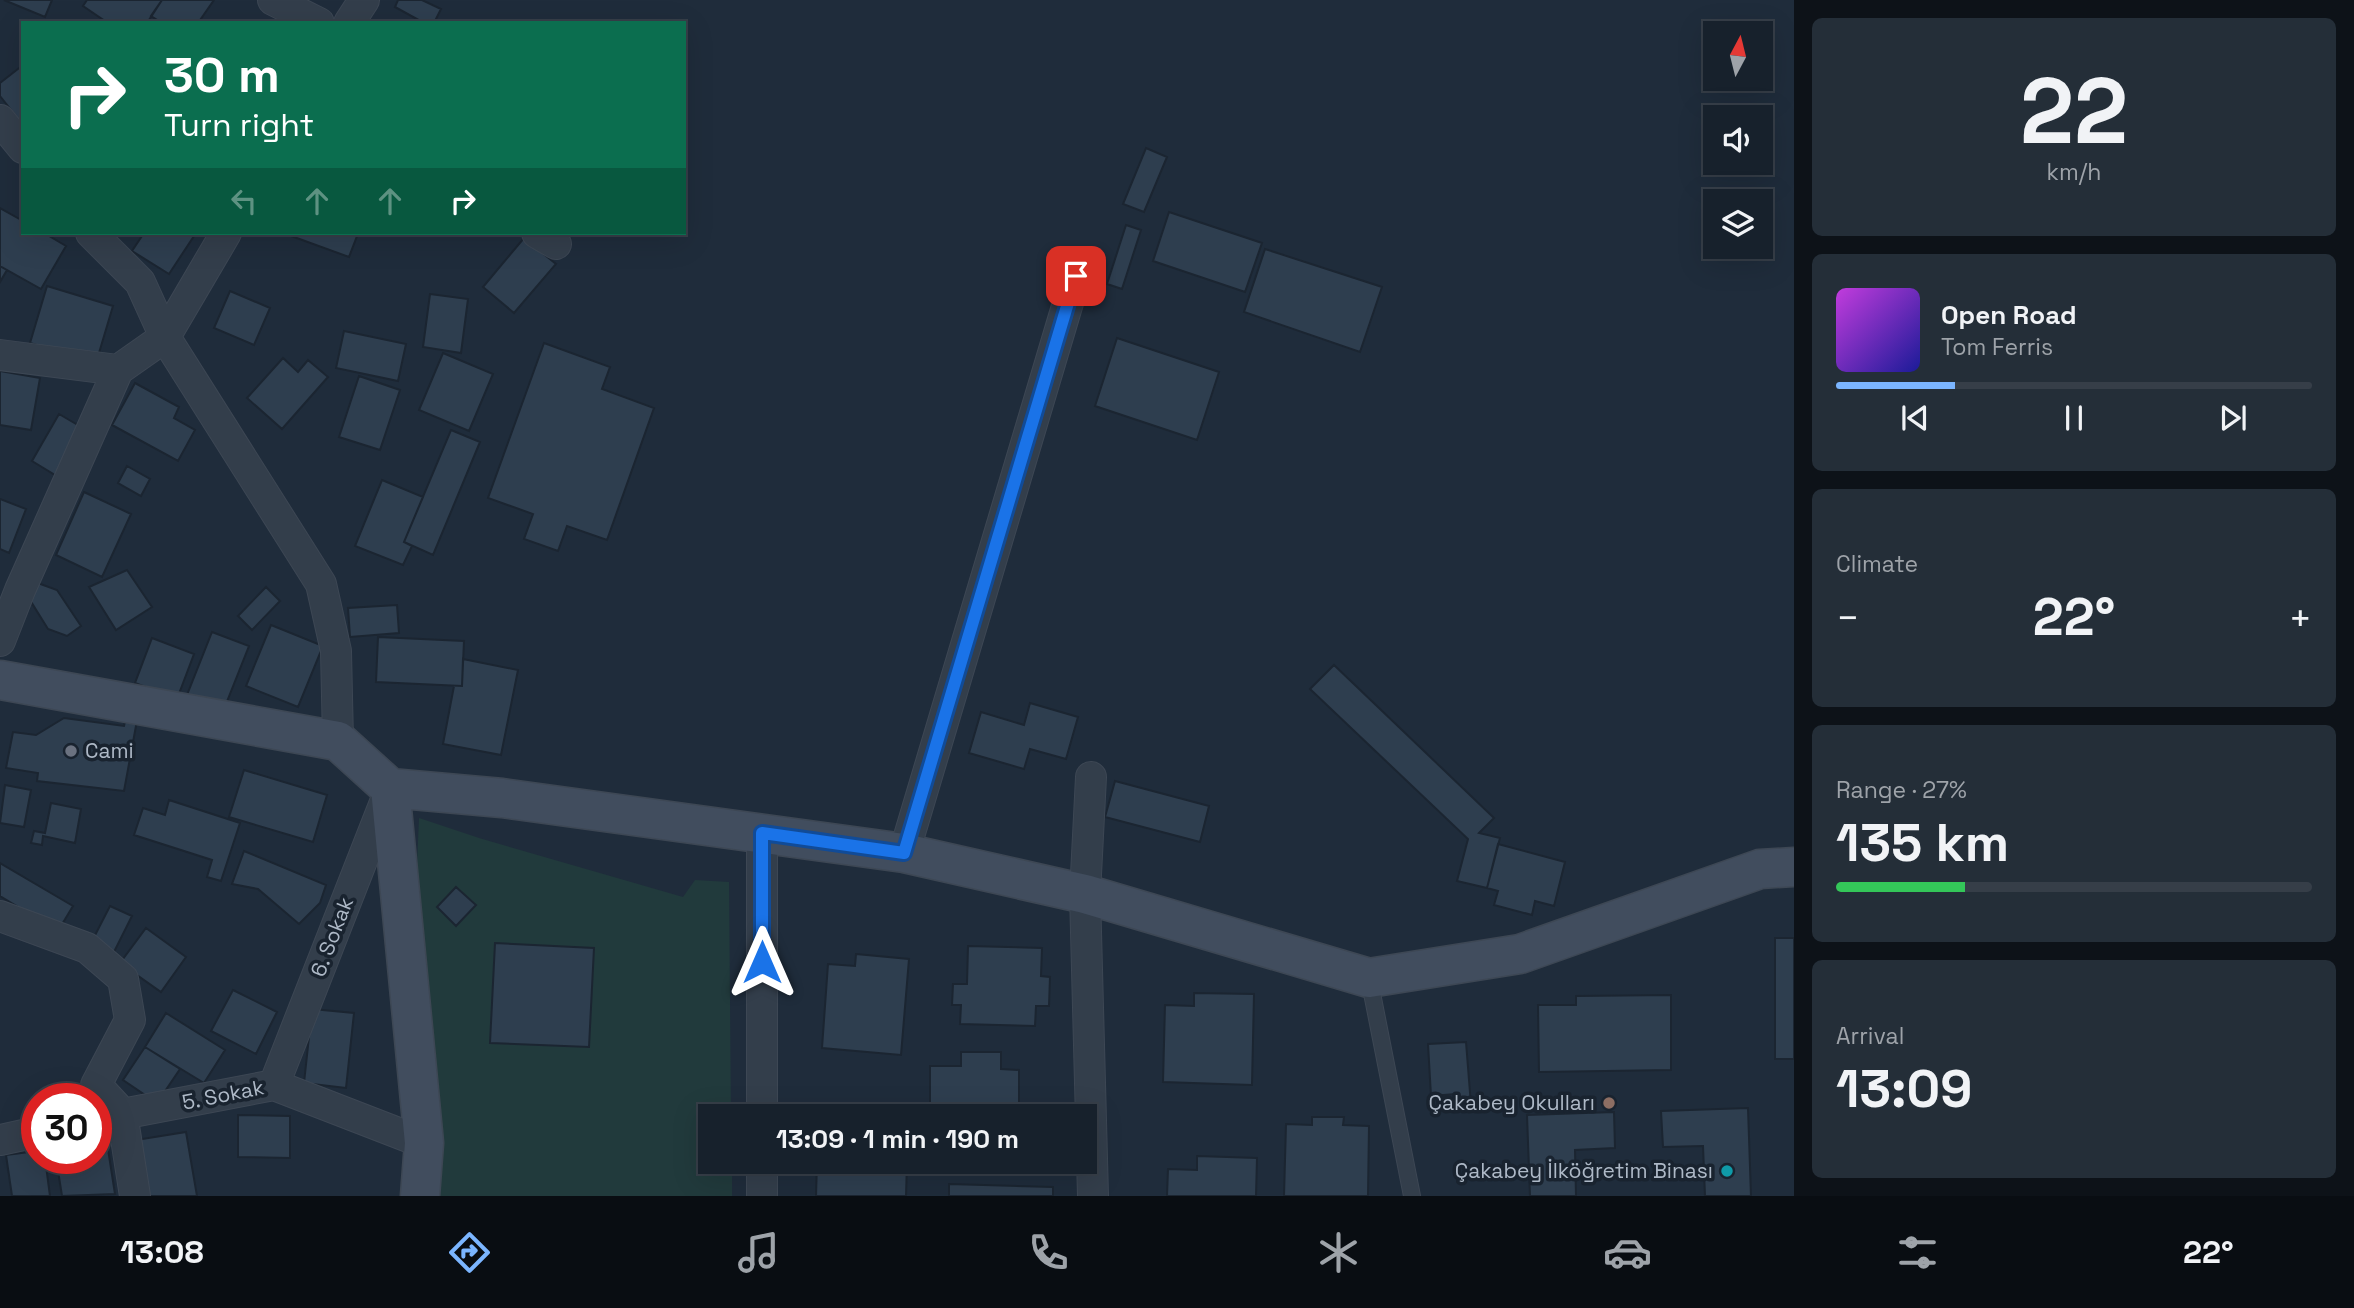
<!DOCTYPE html>
<html lang="en">
<head>
<meta charset="utf-8">
<style>
	:root { --surface:#17212c; --page:#242e38; --text:#f1f3f6; --muted:#9ea3a9; --line:#363e48; --accent:#7bb5ff }
	body { margin:0; font-family:"Space Grotesk",sans-serif; background:var(--page); color:var(--text); height:100vh; display:flex; flex-direction:column; font-size:26px; white-space:nowrap }
	* { box-sizing:border-box; margin:0 }
	p { font-size:23px; color:var(--muted) }
	.icon { flex:none; width:38px; height:38px; fill:none; stroke:currentColor; stroke-width:2; stroke-linecap:round; stroke-linejoin:round }
	.map { position:relative; flex:1; overflow:hidden }
	.side { display:flex; flex-direction:column; gap:18px; padding:18px; background:#0d1218; width:560px }
	.side>* { flex:none }
	.top-card { position:absolute; left:21px; top:21px; width:665px; height:214px; border-radius:0px; box-shadow:0 7px 28px #0002,0 0 0 2px var(--line); background:#0b6e4f; color:#fff; overflow:hidden }
	.needle { width:46px; rotate:7deg }
	.controls { position:absolute; left:1703px; top:21px; display:grid; gap:14px }
	.controls a { display:grid; place-items:center; width:70px; height:70px; border-radius:0px; background:var(--surface); box-shadow:0 7px 28px #0002,0 0 0 2px var(--line); font-size:35px }
	.speed { position:absolute; left:21px; top:1083px; display:flex; gap:14px; font-size:35px; font-weight:700; text-align:center }
	.speed>* { display:grid; place-content:center; width:91px; height:91px; border-radius:50%; background:var(--surface); box-shadow:0 7px 28px #0002,0 0 0 2px var(--line); line-height:1 }
	.speed .limit { border:10px solid #d22; background:#fff; color:#111 }
	.pin { position:absolute; display:grid; place-items:center; width:60px; height:60px; color:#fff; margin:-30px; border-radius:14px; box-shadow:0 4px 10px #0006 }
	.me { position:absolute; width:77px; margin:-38px; rotate:0deg; stroke-linejoin:round; filter:drop-shadow(0 0 5px #0008) }
	.turn { display:flex; align-items:center; gap:24px; height:147px; padding:0 28px; font-size:32px }
	.turn .icon { width:91px; height:91px; stroke-width:2.5 }
	.turn b { display:block; font-size:49px; line-height:60px }
	.lanes { display:flex; align-items:center; height:66px; padding:0 28px; background:#0003; justify-content:center; gap:35px; direction:ltr }
	.lanes .off { opacity:.35 }
	.big { font-size:52px; font-weight:700; line-height:1.1 }
	.side .card { flex:1; display:flex; flex-direction:column; justify-content:center; gap:10px; min-width:0; padding:0 24px; border-radius:10px; background:var(--page) }
	.side .dial { align-items:center; gap:0 }
	.dial b { font-size:91px; line-height:1 }
	.song { display:flex; align-items:center; gap:21px }
	.cover { width:84px; height:84px; border-radius:10px; background:linear-gradient(135deg,hsl(290 70% 55%),hsl(240 70% 35%)) }
	.played { height:7px; border-radius:4px; background:linear-gradient(90deg,var(--accent) 25%,var(--line) 25%) }
	.keys { display:flex; justify-content:space-around; direction:ltr }
	.heat { display:flex; justify-content:space-between; align-items:center; font-size:38px; direction:ltr }
	.charge { height:10px; border-radius:5px; background:linear-gradient(90deg,#34c759 27%,var(--line) 0) }
	.trip { position:absolute; left:698px; top:1104px; width:399px; height:70px; border-radius:0px; background:var(--surface); box-shadow:0 7px 28px #0002,0 0 0 2px var(--line); font-weight:700; line-height:70px; text-align:center }
	.tabs { display:flex; height:112px; justify-content:space-around; align-items:center; background:#090d12; color:var(--muted) }
	.tabs .icon { width:49px; height:49px }
	.tabs .active { color:var(--accent) }
	.tabs b { font-size:32px; color:var(--text) }
	main { display:flex; flex:1; min-height:0 }
	.map>svg:first-child { display:block }
	.green { fill:#213a3c }
	.building { fill:#2e3e4f; stroke:#1b2531; stroke-width:2 }
	.lines { fill:none; stroke-linecap:round; stroke-linejoin:round }
	.lane-casing { stroke:#3d4754; stroke-width:18 }
	.street-casing { stroke:#3d4754; stroke-width:32 }
	.secondary-casing { stroke:#3d4754; stroke-width:41 }
	.lane { stroke:#333e4b; stroke-width:16 }
	.street { stroke:#333e4b; stroke-width:30 }
	.secondary { stroke:#414d5e; stroke-width:38 }
	.route-casing { stroke:#114b97; stroke-width:18 }
	.route { stroke:#1a73e8; stroke-width:12 }
	.worship-dot { fill:#6b7280; stroke:#19232f; stroke-width:2.5 }
	.education-dot { fill:#8d6e63; stroke:#19232f; stroke-width:2.5 }
	.culture-dot { fill:#0f9aa8; stroke:#19232f; stroke-width:2.5 }
	.labels { text-anchor:middle; stroke-width:7; stroke-linejoin:round; paint-order:stroke }
	.poi-label { font-size:21px; fill:#aeb9c7; stroke:#19232f; text-anchor:end }
	.street-label { font-size:21px; fill:#aeb9c7; stroke:#19232f }
</style>
</head>
<body>
<main>
<div class="map">
<svg width="1794" height="1196" viewBox="0 0 1794 1196">
	<rect width="100%" height="100%" fill="#1f2c3b"/>
	<path class="green" d="M 419,818 L 479,838 L 683,897 L 695,880 L 729,882 L 731,1116 L 710,1116 L 710,1162 L 732,1162 L 732,1196 L 440,1196 L 416,889 Z"/>
	<path class="building" d="M 4,0 L 52,0 L 45,17 Z
		M 87,0 L 162,0 L 147,23 L 108,23 L 83,6 Z
		M 162,0 L 214,0 L 198,23 L 162,23 L 151,16 Z
		M 398,0 L 422,0 L 441,9 L 434,23 L 424,23 L 395,7 Z
		M 23,65 L 23,117 L 19,120 L 0,96 L 0,83 Z
		M 1146,148 L 1167,157 L 1144,212 L 1123,204 Z
		M 0,208 L 23,221 L 23,233 L 44,233 L 66,246 L 41,289 L 0,266 Z
		M 1169,212 L 1262,243 L 1245,292 L 1153,261 Z
		M 1126,225 L 1141,230 L 1122,289 L 1107,284 Z
		M 144,233 L 196,233 L 169,274 L 132,251 Z
		M 283,233 L 348,233 L 357,236 L 349,257 Z
		M 524,238 L 556,264 L 514,313 L 483,287 Z
		M 1265,249 L 1382,287 L 1360,352 L 1244,312 Z
		M 0,266 L 7,270 L 0,282 Z
		M 47,286 L 113,306 L 96,363 L 30,343 Z
		M 230,291 L 270,308 L 254,345 L 214,328 Z
		M 430,294 L 468,299 L 461,353 L 423,347 Z
		M 344,331 L 406,344 L 398,381 L 336,368 Z
		M 1117,338 L 1219,372 L 1197,440 L 1095,406 Z
		M 544,343 L 610,367 L 602,389 L 654,408 L 607,540 L 567,526 L 558,551 L 524,539 L 533,514 L 488,498 Z
		M 443,353 L 493,374 L 469,431 L 419,410 Z
		M 283,358 L 298,372 L 308,360 L 328,377 L 282,429 L 247,398 Z
		M 0,371 L 40,378 L 31,430 L 0,425 Z
		M 359,376 L 400,390 L 380,450 L 339,437 Z
		M 135,383 L 179,407 L 174,418 L 195,430 L 178,461 L 112,425 Z
		M 59,414 L 88,431 L 60,478 L 32,461 Z
		M 451,430 L 480,442 L 433,555 L 404,542 Z
		M 127,466 L 150,479 L 141,496 L 118,483 Z
		M 382,480 L 423,497 L 404,542 L 412,546 L 403,565 L 355,546 Z
		M 84,492 L 131,514 L 102,577 L 56,555 Z
		M 0,499 L 26,509 L 9,553 L 0,549 Z
		M 127,570 L 152,607 L 116,630 L 89,587 Z
		M 35,582 L 57,590 L 81,626 L 67,636 L 48,629 L 30,600 Z
		M 266,587 L 280,601 L 252,630 L 238,616 Z
		M 397,605 L 399,633 L 350,637 L 348,608 Z
		M 271,625 L 323,646 L 298,707 L 246,686 Z
		M 212,632 L 249,646 L 224,709 L 187,695 Z
		M 378,637 L 464,641 L 462,686 L 376,682 Z
		M 152,638 L 194,654 L 177,699 L 135,683 Z
		M 463,659 L 518,670 L 501,755 L 443,744 L 454,686 L 462,686 Z
		M 1334,665 L 1494,818 L 1479,833 L 1500,838 L 1487,888 L 1457,881 L 1468,839 L 1310,689 Z
		M 1030,703 L 1078,717 L 1066,759 L 1030,749 L 1024,769 L 969,753 L 981,712 L 1024,725 Z
		M 127,713 L 138,715 L 124,791 L 37,781 L 38,773 L 6,768 L 13,732 L 36,735 L 64,718 L 124,726 Z
		M 244,770 L 327,795 L 313,842 L 229,817 Z
		M 1115,781 L 1209,806 L 1200,842 L 1105,817 Z
		M 5,785 L 31,790 L 24,827 L 0,823 Z
		M 169,800 L 240,823 L 221,881 L 207,877 L 212,860 L 134,835 L 143,808 L 165,815 Z
		M 51,803 L 81,809 L 75,843 L 43,836 L 42,845 L 31,843 L 34,831 L 45,833 Z
		M 1498,844 L 1565,862 L 1554,906 L 1535,901 L 1532,915 L 1494,905 L 1498,891 L 1487,888 Z
		M 244,851 L 326,885 L 320,903 L 299,924 L 258,889 L 232,884 Z
		M 0,863 L 73,906 L 58,931 L 0,896 Z
		M 456,887 L 476,905 L 456,926 L 437,907 Z
		M 110,906 L 132,916 L 112,956 L 90,945 Z
		M 146,928 L 186,957 L 161,992 L 120,963 Z
		M 1775,938 L 1794,938 L 1794,1059 L 1775,1059 Z
		M 495,943 L 594,948 L 589,1047 L 490,1043 Z
		M 968,946 L 1042,948 L 1041,976 L 1050,977 L 1049,1006 L 1036,1006 L 1035,1026 L 960,1024 L 961,1005 L 952,1005 L 953,984 L 967,984 Z
		M 856,954 L 909,959 L 901,1055 L 822,1048 L 828,964 L 855,966 Z
		M 233,990 L 277,1012 L 256,1054 L 211,1031 Z
		M 1194,993 L 1254,994 L 1252,1085 L 1163,1082 L 1165,1005 L 1194,1006 Z
		M 1671,995 L 1671,1070 L 1539,1072 L 1538,1005 L 1576,1005 L 1576,996 Z
		M 312,1009 L 354,1013 L 346,1088 L 304,1083 Z
		M 166,1013 L 225,1050 L 204,1083 L 145,1047 Z
		M 1466,1042 L 1471,1105 L 1456,1106 L 1455,1094 L 1431,1096 L 1428,1044 Z
		M 145,1047 L 180,1069 L 157,1103 L 123,1080 Z
		M 961,1052 L 1001,1052 L 1001,1069 L 1019,1070 L 1019,1116 L 930,1116 L 930,1066 L 961,1066 Z
		M 1748,1108 L 1751,1196 L 1705,1196 L 1703,1146 L 1663,1147 L 1661,1111 Z
		M 1614,1112 L 1615,1148 L 1575,1150 L 1576,1196 L 1530,1196 L 1527,1115 Z
		M 238,1115 L 290,1116 L 290,1158 L 238,1157 Z
		M 1312,1117 L 1344,1117 L 1343,1125 L 1369,1126 L 1368,1196 L 1284,1196 L 1286,1124 L 1312,1125 Z
		M 186,1132 L 197,1196 L 145,1196 L 136,1140 Z
		M 108,1149 L 115,1194 L 62,1196 L 56,1158 L 96,1158 L 96,1151 Z
		M 37,1151 L 37,1158 L 45,1158 L 50,1196 L 12,1196 L 6,1155 Z
		M 1197,1156 L 1257,1158 L 1256,1196 L 1167,1196 L 1168,1169 L 1197,1170 Z
		M 817,1162 L 907,1162 L 906,1196 L 816,1196 Z
		M 949,1184 L 1053,1187 L 1053,1196 L 949,1196 Z"/>
	<g class="lines">
		<defs>
			<path id="lane" d="M 1369,978 L 1412,1196"/>
			<path id="street" d="M 273,0 L 319,23
				M 349,23 L 364,0
				M 0,120 L 23,148
				M 226,233 L 165,337 L 321,584 L 336,651 L 338,741
				M 537,233 L 556,244
				M 0,355 L 118,370
				M 0,641 L 20,590 L 118,370 L 165,337 L 140,282 L 91,233
				M 1091,777 L 1085,894 L 1093,1196
				M 904,853 L 1076,276
				M 0,916 L 87,948 L 123,979 L 130,1020 L 96,1085 L 122,1113 L 135,1196
				M 274,1085 L 389,792
				M 762,1116 L 762,833
				M 96,1119 L 274,1085 L 424,1143
				M 0,1140 L 37,1132
				M 762,1196 L 762,1162"/>
			<path id="secondary" d="M 0,680 L 338,741 L 390,788 L 502,798 L 904,853 L 1085,894 L 1369,978 L 1520,954 L 1760,869 L 1794,867
				M 390,788 L 424,1143 L 420,1196"/>
		</defs>
		<use href="#lane" class="lane-casing"/>
		<use href="#street" class="street-casing"/>
		<use href="#secondary" class="secondary-casing"/>
		<use href="#lane" class="lane"/>
		<use href="#street" class="street"/>
		<use href="#secondary" class="secondary"/>
	</g>
	<g class="lines">
		<defs>
			<path id="route" d="M 762,962 L 762,833 L 904,853 L 1076,276"/>
		</defs>
		<use href="#route" class="route-casing"/>
		<use href="#route" class="route"/>
	</g>
	<circle class="worship-dot" cx="71" cy="751" r="7"/>
	<circle class="education-dot" cx="1609" cy="1103" r="7"/>
	<circle class="culture-dot" cx="1727" cy="1171" r="7"/>
	<g class="labels">
		<g class="poi-label">
			<text x="85" y="758" text-anchor="start">Cami</text>
			<text x="1595" y="1110">Çakabey Okulları</text>
			<text x="1713" y="1178">Çakabey İlköğretim Binası</text>
		</g>
		<g class="street-label">
			<text transform="translate(332 937) rotate(-69)" y="7">6. Sokak</text>
			<text transform="translate(223 1095) rotate(-11)" y="7">5. Sokak</text>
		</g>
	</g>
</svg>
<div class="controls">
<a><svg class="needle" viewBox="-14 -14 28 28"><path d="M0-13l5 13h-10z" fill="#e53935"/><path d="M0 13l5-13h-10z" fill="#9ea3a9"/></svg></a>
<a><svg class="icon" aria-label="sound" viewBox="0 0 24 24"><path d="M4 9h4l5-4v14l-5-4H4zM17 9q2 3 0 6"/></svg></a>
<a><svg class="icon" aria-label="layers" viewBox="0 0 24 24"><path d="M12 4l9 5-9 5-9-5zM3 14l9 5 9-5"/></svg></a>
</div>
<div class="speed"><div class="limit">30</div></div>
<div class="pin" style="left:1076px;top:276px;background:#d93025"><svg class="icon" aria-label="arrive" viewBox="0 0 24 24"><path d="M6 21V4h12l-3 4 3 4H6"/></svg></div>
<svg class="me" style="left:762px;top:962px" viewBox="-20 -20 40 40"><path d="M0-17L14 15 0 8-14 15z" fill="#1a73e8" stroke="#fff" stroke-width="4"/></svg>
<div class="trip">13:09 · 1 min · 190 m</div>
<div class="top-card">
<div class="turn"><svg class="icon" aria-label="right" viewBox="0 0 24 24"><path d="M7 20v-9h11M14 6l5 5-5 5"/></svg><div><b>30 m</b>Turn right</div></div>
<div class="lanes"><svg class="icon off" aria-label="left" viewBox="0 0 24 24"><path d="M17 20v-9H6M10 6l-5 5 5 5"/></svg><svg class="icon off" aria-label="ahead" viewBox="0 0 24 24"><path d="M12 20V5M6 11l6-6 6 6"/></svg><svg class="icon off" aria-label="ahead" viewBox="0 0 24 24"><path d="M12 20V5M6 11l6-6 6 6"/></svg><svg class="icon" aria-label="right" viewBox="0 0 24 24"><path d="M7 20v-9h11M14 6l5 5-5 5"/></svg></div>
</div>
</div>
<section class="side">
<div class="card dial"><b>22</b><p>km/h</p></div>
<div class="card">
<div class="song"><i class="cover"></i><div><b>Open Road</b><p>Tom Ferris</p></div></div>
<div class="played"></div>
<div class="keys"><svg class="icon" aria-label="previous" viewBox="0 0 24 24"><path d="M18 5L8 12l10 7zM5 5v14"/></svg><svg class="icon" aria-label="pause" viewBox="0 0 24 24"><path d="M8 5v14M16 5v14"/></svg><svg class="icon" aria-label="next" viewBox="0 0 24 24"><path d="M6 5l10 7-10 7zM19 5v14"/></svg></div>
</div>
<div class="card"><p>Climate</p>
<div class="heat"><a>−</a><b class="big">22°</b><a>+</a></div>
</div>
<div class="card"><p>Range · 27%</p><b class="big">135 km</b><div class="charge"></div></div>
<div class="card"><p>Arrival</p><b class="big">13:09</b></div>
</section>
</main>
<nav class="tabs">
<b>13:08</b>
<svg class="icon active" aria-label="directions" viewBox="0 0 24 24"><path d="M12 3l9 9-9 9-9-9zM9 14v-3h6M13 9l2 2-2 2"/></svg>
<svg class="icon" aria-label="music" viewBox="0 0 24 24"><path d="M9 18V5l10-2v13"/><circle cx="6" cy="18" r="3"/><circle cx="16" cy="16" r="3"/></svg>
<svg class="icon" aria-label="phone" viewBox="0 0 24 24"><path d="M5 4h4l2 5-3 2q2 4 5 5l2-3 5 2v4C11 20 4 13 5 4z"/></svg>
<svg class="icon" aria-label="climate" viewBox="0 0 24 24"><path d="M12 3v18M4 7l16 10M4 17L20 7"/></svg>
<svg class="icon" aria-label="car" viewBox="0 0 24 24"><path d="M5 17H2v-5l4-1 3-4h7l3 4 3 1v5h-3M9 17h6M6 11h13"/><circle cx="7" cy="17" r="2"/><circle cx="17" cy="17" r="2"/></svg>
<svg class="icon" aria-label="filters" viewBox="0 0 24 24"><path d="M4 7h16M4 17h16"/><circle cx="9" cy="7" r="2"/><circle cx="15" cy="17" r="2"/></svg>
<b>22°</b>
</nav>
</body>
</html>
